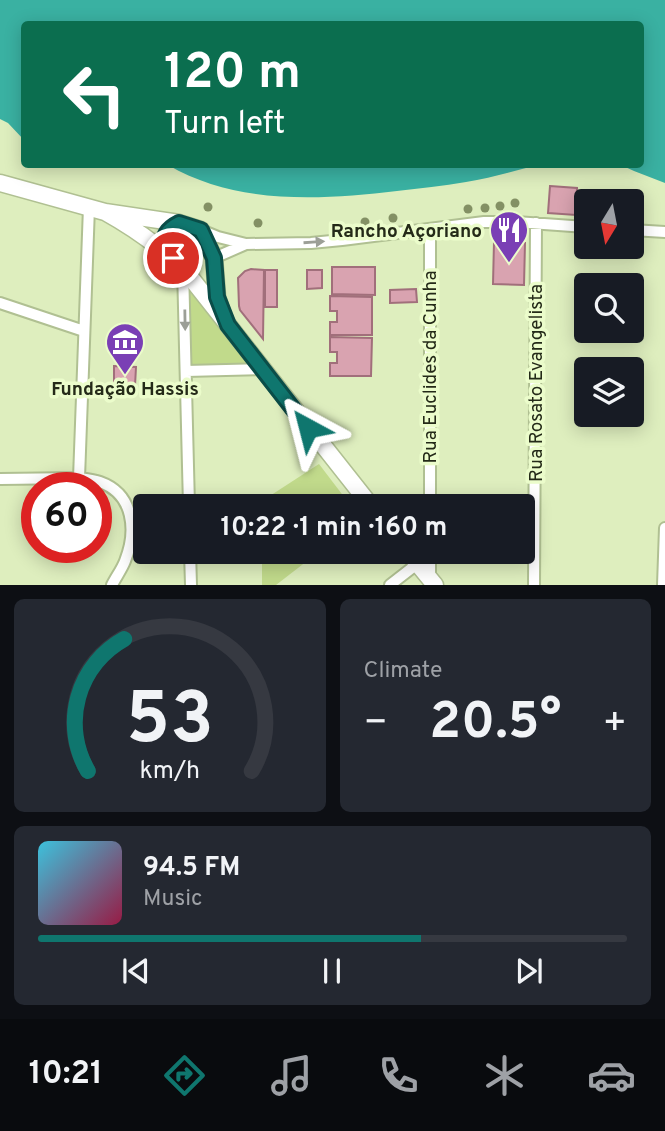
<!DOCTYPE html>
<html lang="en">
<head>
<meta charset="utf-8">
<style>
	:root { --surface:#171b24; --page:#242831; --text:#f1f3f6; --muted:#9ea1a6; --line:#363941; --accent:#0f766e }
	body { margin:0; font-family:Overpass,sans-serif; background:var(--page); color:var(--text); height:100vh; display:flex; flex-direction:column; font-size:26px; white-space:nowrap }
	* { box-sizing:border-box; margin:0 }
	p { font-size:23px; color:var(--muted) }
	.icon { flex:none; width:38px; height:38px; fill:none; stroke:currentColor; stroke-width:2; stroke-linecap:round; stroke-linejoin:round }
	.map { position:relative; height:585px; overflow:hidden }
	.drawer { display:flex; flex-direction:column; gap:14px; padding:14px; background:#0d0f14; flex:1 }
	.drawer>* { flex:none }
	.guide { position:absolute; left:21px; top:21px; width:623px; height:147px; border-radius:7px; box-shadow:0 4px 18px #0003; background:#0b6e4f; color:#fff; overflow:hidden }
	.needle { width:46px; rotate:190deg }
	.buttons { position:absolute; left:574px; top:189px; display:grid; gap:14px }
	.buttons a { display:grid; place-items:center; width:70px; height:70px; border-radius:7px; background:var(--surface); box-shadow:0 4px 18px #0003; font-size:35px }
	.speed { position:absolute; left:21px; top:472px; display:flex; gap:14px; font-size:35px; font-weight:700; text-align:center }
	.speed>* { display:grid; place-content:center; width:91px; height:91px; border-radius:50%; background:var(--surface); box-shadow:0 4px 18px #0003; line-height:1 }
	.speed .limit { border:10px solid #d22; background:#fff; color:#111 }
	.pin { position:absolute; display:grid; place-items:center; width:60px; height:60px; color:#fff; margin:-30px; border:4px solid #fff; border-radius:50%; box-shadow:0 2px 7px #0007 }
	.me { position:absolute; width:77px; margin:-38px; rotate:322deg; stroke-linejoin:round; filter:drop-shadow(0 0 5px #0008) }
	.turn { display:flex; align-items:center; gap:24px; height:147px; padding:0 28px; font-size:32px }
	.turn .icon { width:91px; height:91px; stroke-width:2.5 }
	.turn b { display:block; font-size:49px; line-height:60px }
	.big { font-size:52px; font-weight:700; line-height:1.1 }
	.drawer .widget { flex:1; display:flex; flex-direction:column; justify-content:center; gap:10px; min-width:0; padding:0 24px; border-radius:10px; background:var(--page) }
	.drawer .dial { align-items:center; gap:0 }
	.dial svg { height:182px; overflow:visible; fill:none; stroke:var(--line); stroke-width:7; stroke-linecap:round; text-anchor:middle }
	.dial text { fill:var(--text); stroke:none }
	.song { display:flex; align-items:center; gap:21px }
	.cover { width:84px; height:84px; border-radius:10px; background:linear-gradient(135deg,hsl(190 70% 55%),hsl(340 70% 35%)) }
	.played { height:7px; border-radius:4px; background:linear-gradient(90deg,var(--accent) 65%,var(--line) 65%) }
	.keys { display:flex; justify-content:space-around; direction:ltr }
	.heat { display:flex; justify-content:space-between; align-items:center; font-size:38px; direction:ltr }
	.drawer .tiles { flex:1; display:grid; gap:14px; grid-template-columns:1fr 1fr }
	.widget:last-child { grid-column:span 2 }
	.trip { position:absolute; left:133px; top:494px; width:402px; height:70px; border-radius:7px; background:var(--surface); box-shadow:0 4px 18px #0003; font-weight:700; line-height:70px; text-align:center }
	.menu { display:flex; height:112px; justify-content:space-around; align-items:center; background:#090b0e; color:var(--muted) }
	.menu .icon { width:49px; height:49px }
	.menu .current { color:var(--accent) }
	.menu b { font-size:32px; color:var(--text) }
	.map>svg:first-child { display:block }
	.green { fill:#c1da8b }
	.water { fill:#3ab1a2 }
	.building { fill:#d9a3b0; stroke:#a16f7b; stroke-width:2 }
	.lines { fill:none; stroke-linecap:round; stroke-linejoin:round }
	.street-casing { stroke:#b0c092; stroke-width:14 }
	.primary-casing { stroke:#b0c092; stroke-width:19 }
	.street { stroke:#fff; stroke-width:10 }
	.primary { stroke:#fff; stroke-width:16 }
	.tree { fill:#839064 }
	.oneway { fill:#9c9f97 }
	.route-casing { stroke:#0a4d48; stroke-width:18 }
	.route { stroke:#0f766e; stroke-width:12 }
	.labels { text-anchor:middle; stroke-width:7; stroke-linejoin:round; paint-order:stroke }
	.poi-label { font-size:19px; font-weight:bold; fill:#242a18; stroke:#ebfccb; text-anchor:end }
	.street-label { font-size:19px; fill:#242a18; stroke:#ebfccb }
</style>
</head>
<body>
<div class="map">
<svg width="665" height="585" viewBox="0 0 665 585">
	<rect width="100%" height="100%" fill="#deeebe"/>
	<path class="green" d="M 187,279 L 255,366 L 190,368 Z
		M 319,464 L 351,506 L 262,506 L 262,501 Z
		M 262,551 L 320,551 L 276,585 L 262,585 Z"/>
	<path class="water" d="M 0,0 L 665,0 L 665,183 L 634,171 L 621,165 L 640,164 L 640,24 L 24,24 L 24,140 L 8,123 L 0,119 Z
		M 168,165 L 538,165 C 514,171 490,178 466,182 C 443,186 420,188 397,191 C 320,200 237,205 168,165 Z"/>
	<path class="building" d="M 550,186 L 577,188 L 576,215 L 548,213 Z
		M 494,242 L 525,243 L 524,285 L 493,284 Z
		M 332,267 L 375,267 L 375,295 L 332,294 Z
		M 251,269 L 264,270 L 263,339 L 240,310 L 239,306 L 238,278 L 245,271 Z
		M 265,270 L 277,270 L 277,307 L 265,307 Z
		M 307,270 L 322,270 L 322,288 L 307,289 Z
		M 416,289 L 417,302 L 390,303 L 390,290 Z
		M 330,296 L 372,297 L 372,335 L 330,335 L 330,322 L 337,322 L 337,311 L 330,311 Z
		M 330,337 L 372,338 L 371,376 L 330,376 L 330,363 L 337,363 L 337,352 L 330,352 Z
		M 114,366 L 136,367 L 135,386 L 114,386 Z"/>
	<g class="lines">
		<defs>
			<path id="street" d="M 89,207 L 79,478 C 86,479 94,480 100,482 C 134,494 137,531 125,561 C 122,569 116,577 112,585
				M 430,229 L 430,506
				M 201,230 L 218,237 L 246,244 L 311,243 L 342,240 L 484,222 L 516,222 L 586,227
				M 632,230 L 665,232
				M 214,258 L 246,244
				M 183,268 L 189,506
				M 0,303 L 84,331
				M 186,371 L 261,369
				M 0,479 L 79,478
				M 190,551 L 191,585
				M 430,578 L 430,551
				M 390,585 L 417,564
				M 534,585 L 536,223
				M 663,585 L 665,528"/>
			<path id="primary" d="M 0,183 L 105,212 L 179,223 L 201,230 L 214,258 L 217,297 L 222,313
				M 105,212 C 134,228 159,246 183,268 L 371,506
				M 407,551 L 435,585"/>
		</defs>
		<use href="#street" class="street-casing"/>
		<use href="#primary" class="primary-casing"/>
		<use href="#street" class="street"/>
		<use href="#primary" class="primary"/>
	</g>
	<g class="tree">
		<circle cx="515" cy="203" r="4.5"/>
		<circle cx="500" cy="206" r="4.5"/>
		<circle cx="208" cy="207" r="4.5"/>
		<circle cx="485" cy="208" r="4.5"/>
		<circle cx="468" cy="209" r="4.5"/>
		<circle cx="393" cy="218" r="4.5"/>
		<circle cx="365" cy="222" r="4.5"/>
		<circle cx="258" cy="223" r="4.5"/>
	</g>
	<defs><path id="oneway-solid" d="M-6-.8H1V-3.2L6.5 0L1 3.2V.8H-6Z" transform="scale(1.75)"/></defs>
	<g class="oneway">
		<use href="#oneway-solid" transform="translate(314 242) rotate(-4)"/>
		<use href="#oneway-solid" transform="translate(185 320) rotate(89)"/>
	</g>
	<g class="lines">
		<defs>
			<path id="route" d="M 173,258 L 162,249 C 164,235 167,229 179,223 L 201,230 L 214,258 L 217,297 L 228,325 L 308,428"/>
		</defs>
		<use href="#route" class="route-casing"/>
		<use href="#route" class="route"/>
	</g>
	<defs>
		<symbol id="restaurant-pin" viewBox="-11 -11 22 30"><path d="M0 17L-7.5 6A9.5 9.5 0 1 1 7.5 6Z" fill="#7a3fb5" stroke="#ebfccb"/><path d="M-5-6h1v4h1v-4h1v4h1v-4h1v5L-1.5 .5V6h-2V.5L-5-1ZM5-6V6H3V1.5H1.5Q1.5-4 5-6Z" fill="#fff"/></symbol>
		<symbol id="museum-pin" viewBox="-11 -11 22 30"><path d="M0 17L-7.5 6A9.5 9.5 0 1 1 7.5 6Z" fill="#7a3fb5" stroke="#ebfccb"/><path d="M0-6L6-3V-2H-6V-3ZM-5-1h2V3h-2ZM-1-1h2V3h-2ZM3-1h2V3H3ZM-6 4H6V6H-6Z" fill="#fff"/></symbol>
	</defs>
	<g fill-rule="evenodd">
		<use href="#restaurant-pin" x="487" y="208" width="44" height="60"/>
		<use href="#museum-pin" x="103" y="320" width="44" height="60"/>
	</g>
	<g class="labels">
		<g class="poi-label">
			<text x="482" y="237">Rancho Açoriano</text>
			<text x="125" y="395" text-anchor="middle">Fundação Hassis</text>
		</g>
		<g class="street-label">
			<text transform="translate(429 367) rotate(-90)" y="7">Rua Euclides da Cunha</text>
			<text transform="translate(535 383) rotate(-90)" y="7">Rua Rosato Evangelista</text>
		</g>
	</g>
</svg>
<div class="buttons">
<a><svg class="needle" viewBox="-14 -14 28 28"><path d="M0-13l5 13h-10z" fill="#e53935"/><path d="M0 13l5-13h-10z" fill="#9ea1a6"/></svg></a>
<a><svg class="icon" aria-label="search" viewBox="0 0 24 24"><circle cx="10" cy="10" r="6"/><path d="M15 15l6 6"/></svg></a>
<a><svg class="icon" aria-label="layers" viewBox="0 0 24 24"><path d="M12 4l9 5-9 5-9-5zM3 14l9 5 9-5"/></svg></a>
</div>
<div class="speed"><div class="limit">60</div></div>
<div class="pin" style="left:173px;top:258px;background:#d93025"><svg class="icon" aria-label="arrive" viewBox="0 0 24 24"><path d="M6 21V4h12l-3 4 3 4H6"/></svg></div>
<svg class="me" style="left:308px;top:428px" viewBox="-20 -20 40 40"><path d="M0-17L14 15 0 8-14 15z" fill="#0f766e" stroke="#fff" stroke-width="4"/></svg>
<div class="trip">10:22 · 1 min · 160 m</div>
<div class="guide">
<div class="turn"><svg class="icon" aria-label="left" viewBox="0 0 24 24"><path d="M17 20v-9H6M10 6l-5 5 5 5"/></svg><div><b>120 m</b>Turn left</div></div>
</div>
</div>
<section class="drawer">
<div class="tiles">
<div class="widget dial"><svg viewBox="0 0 100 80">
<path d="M14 69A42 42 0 1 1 86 69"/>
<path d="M14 69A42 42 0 0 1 30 11" stroke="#0f766e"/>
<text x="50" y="56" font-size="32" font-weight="700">53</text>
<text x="50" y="72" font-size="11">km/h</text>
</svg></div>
<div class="widget"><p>Climate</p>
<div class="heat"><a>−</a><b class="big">20.5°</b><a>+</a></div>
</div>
<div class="widget">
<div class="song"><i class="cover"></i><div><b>94.5 FM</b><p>Music</p></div></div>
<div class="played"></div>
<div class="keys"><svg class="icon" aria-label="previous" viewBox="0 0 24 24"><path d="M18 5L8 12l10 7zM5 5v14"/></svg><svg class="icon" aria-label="pause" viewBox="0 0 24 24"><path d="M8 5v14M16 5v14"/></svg><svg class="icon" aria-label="next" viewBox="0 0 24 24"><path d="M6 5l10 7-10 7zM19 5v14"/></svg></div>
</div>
</div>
</section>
<nav class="menu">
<b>10:21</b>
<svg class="icon current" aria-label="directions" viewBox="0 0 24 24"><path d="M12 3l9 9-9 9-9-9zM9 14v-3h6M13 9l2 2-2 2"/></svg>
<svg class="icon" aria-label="music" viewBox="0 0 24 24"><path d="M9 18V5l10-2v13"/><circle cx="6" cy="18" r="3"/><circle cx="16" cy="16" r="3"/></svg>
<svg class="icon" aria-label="phone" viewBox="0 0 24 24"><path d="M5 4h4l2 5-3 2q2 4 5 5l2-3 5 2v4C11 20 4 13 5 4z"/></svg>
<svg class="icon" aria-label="climate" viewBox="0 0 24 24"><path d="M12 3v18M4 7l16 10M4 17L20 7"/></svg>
<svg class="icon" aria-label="car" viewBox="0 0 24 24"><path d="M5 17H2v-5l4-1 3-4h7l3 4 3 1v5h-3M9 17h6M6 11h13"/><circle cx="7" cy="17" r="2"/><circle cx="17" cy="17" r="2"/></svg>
</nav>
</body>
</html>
